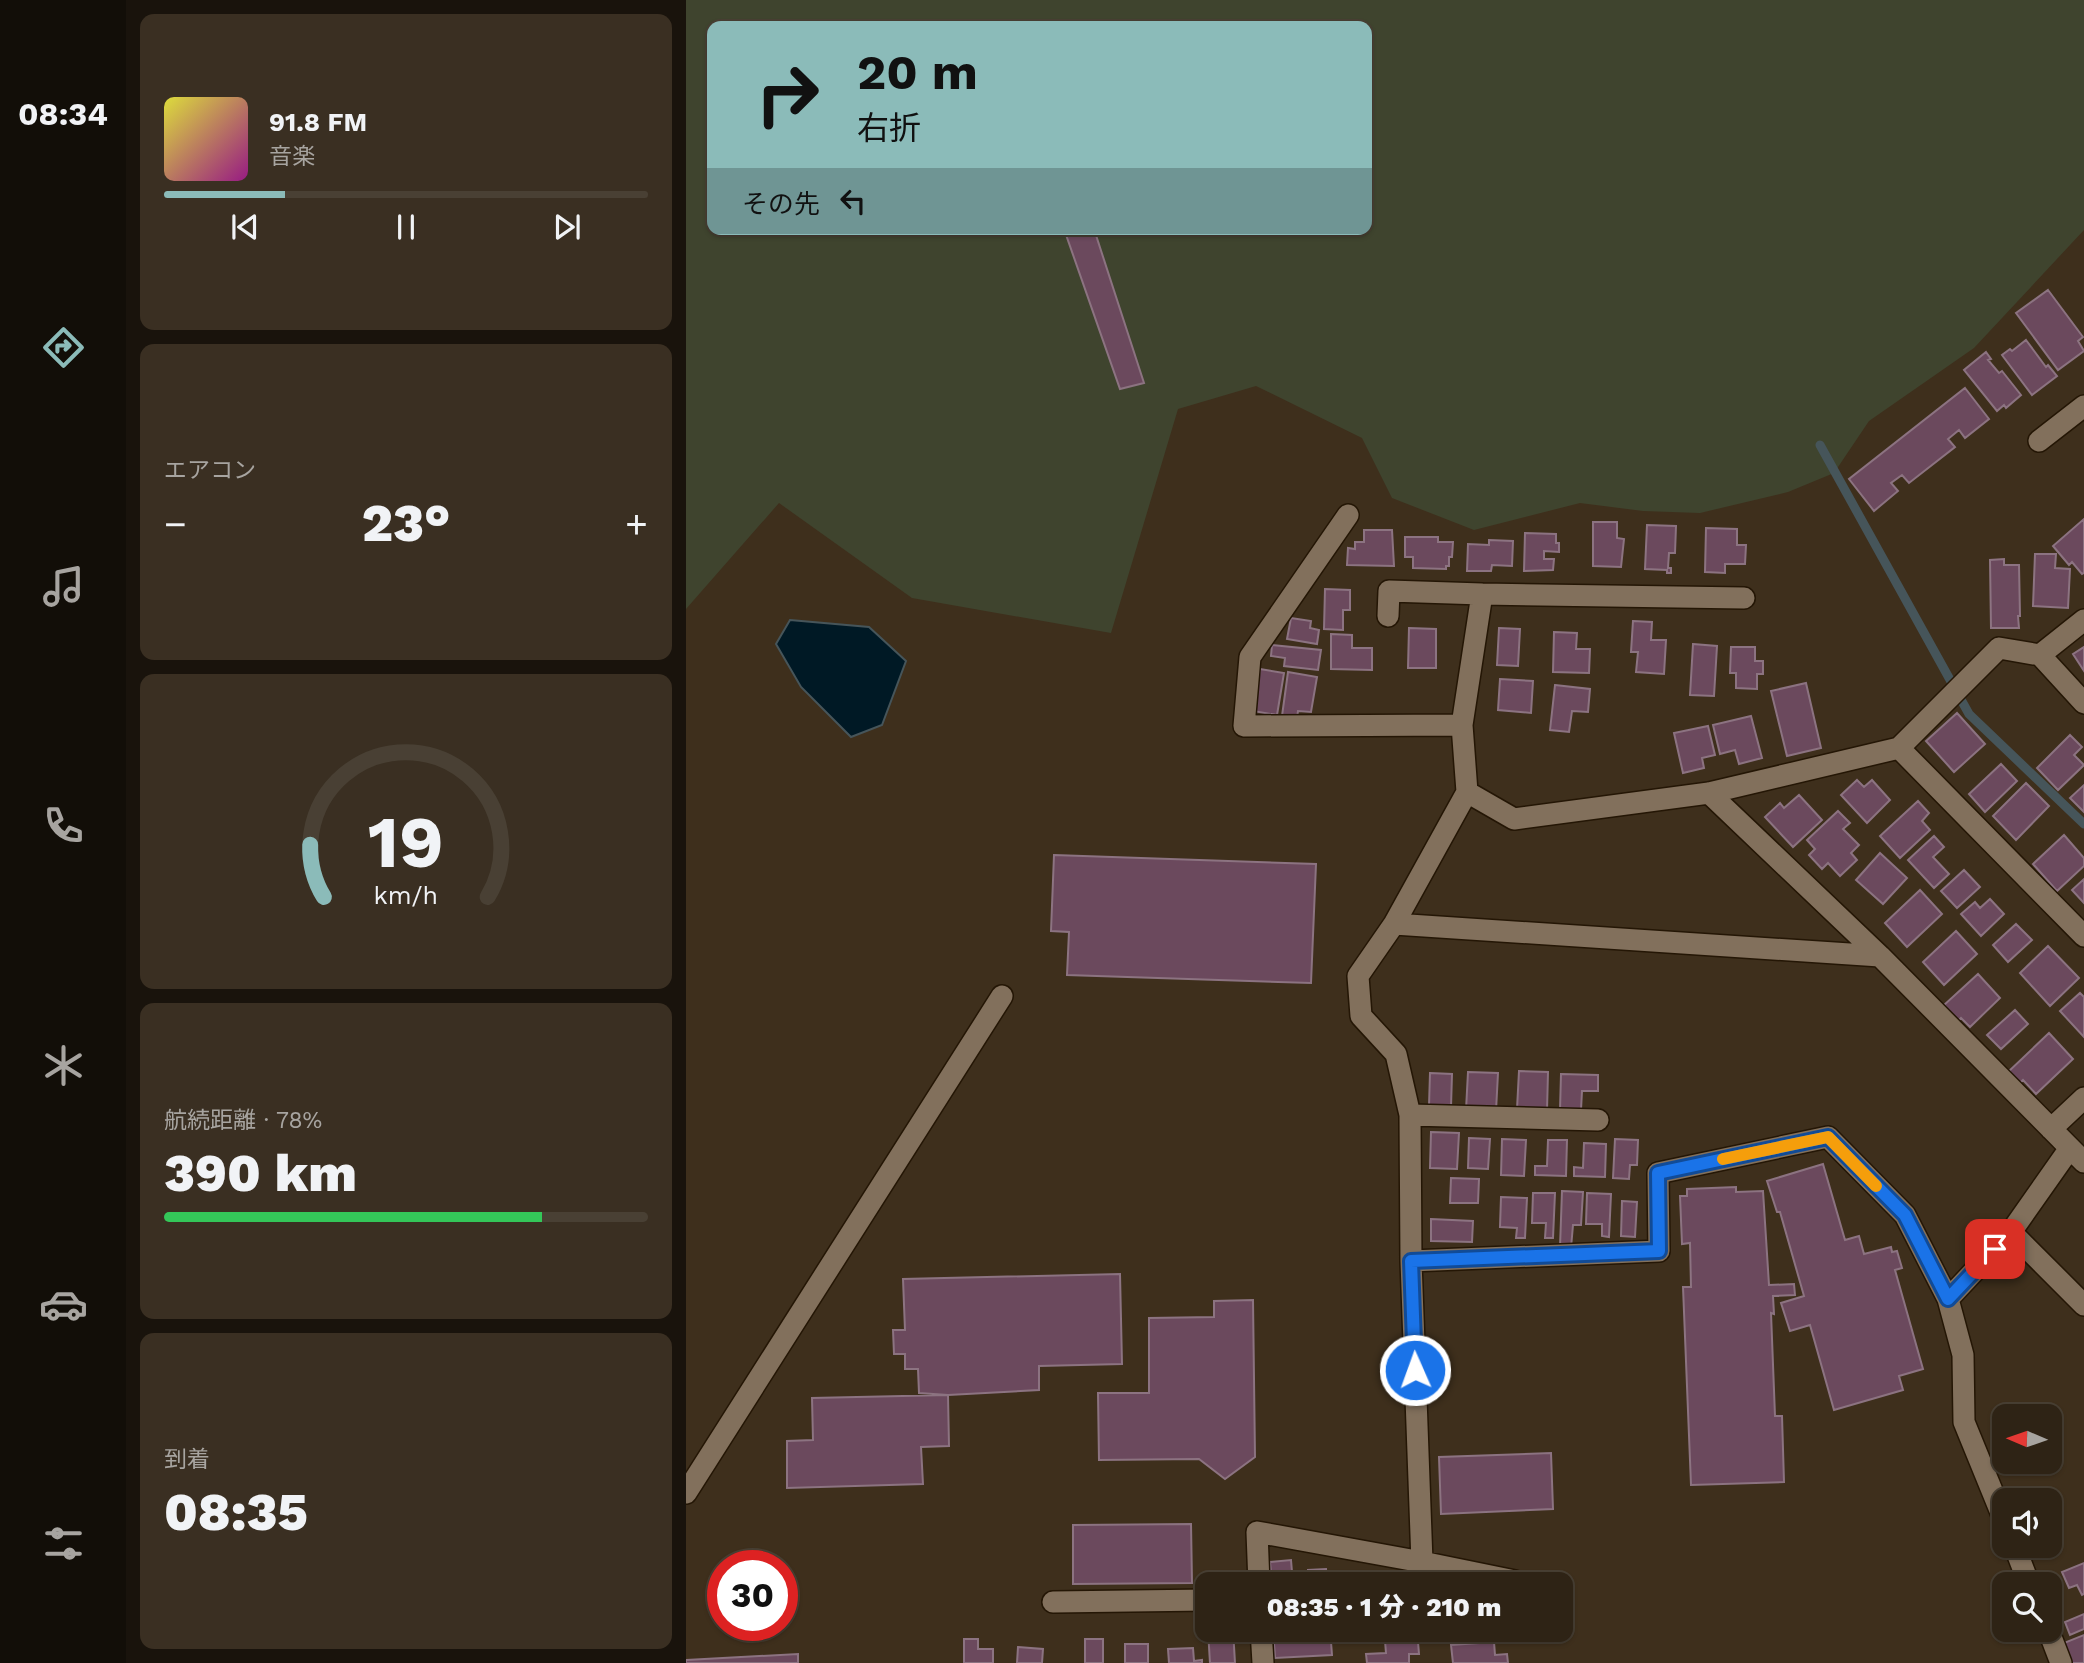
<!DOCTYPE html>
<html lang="ja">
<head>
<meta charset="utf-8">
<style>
	:root { --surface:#2e2315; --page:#3a2f22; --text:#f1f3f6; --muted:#a7a4a0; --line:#494034; --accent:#8bbbb9 }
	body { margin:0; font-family:"Work Sans","Noto Sans JP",sans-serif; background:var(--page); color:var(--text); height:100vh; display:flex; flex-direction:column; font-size:26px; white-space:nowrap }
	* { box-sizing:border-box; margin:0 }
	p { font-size:23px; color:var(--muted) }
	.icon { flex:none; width:38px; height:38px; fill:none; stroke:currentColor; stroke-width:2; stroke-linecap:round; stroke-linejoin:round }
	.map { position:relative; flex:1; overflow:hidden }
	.panel { display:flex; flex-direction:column; gap:14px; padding:14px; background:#19130c; width:560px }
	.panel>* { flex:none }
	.guide { position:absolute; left:21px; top:21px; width:665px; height:214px; border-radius:14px; box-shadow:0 2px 5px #0004,0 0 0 2px var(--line); background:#8bbbb9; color:#111; overflow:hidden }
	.needle { width:46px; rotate:272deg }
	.tools { position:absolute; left:1306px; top:1404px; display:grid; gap:14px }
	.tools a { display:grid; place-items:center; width:70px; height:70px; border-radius:14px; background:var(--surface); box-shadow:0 2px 5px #0004,0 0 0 2px var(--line); font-size:35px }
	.speed { position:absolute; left:21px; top:1550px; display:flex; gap:14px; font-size:35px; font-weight:700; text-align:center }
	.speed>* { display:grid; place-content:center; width:91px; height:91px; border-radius:50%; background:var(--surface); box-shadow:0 2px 5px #0004,0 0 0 2px var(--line); line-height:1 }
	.speed .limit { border:10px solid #d22; background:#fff; color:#111 }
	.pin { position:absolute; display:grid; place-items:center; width:60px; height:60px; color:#fff; margin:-30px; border-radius:14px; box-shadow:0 4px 10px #0006 }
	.me { position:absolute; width:77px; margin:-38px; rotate:358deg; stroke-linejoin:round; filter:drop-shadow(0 0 5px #0008) }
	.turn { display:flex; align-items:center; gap:24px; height:147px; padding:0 35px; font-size:32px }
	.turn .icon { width:91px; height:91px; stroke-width:2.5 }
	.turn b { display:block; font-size:49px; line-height:60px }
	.then { display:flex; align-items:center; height:66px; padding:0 35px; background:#0003; gap:14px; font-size:26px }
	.big { font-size:52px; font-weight:800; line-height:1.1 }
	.panel .widget { flex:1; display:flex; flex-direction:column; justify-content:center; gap:10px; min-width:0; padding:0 24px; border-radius:14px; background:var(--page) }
	.panel .dial { align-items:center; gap:0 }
	.dial svg { height:182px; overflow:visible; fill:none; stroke:var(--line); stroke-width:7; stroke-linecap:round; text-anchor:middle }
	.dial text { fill:var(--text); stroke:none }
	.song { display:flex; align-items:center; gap:21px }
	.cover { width:84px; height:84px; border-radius:10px; background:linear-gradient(135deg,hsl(60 70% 55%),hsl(310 70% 35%)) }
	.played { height:7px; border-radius:4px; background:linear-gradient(90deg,var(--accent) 25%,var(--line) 25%) }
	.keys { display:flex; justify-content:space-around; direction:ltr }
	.heat { display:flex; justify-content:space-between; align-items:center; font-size:38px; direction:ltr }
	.charge { height:10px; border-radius:5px; background:linear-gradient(90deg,#34c759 78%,var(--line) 0) }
	.trip { position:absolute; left:509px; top:1572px; width:378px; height:70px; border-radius:14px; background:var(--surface); box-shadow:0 2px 5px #0004,0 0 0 2px var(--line); font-weight:800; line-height:70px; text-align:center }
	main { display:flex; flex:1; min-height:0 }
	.menu { display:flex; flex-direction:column; width:126px; justify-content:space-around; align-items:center; background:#120e08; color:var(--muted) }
	.menu .icon { width:49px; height:49px }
	.menu .active { color:var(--accent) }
	.menu b { font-size:32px; color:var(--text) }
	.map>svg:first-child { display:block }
	.green { fill:#3f442e; fill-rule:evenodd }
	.water { fill:#001925; stroke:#46555a; stroke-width:2 }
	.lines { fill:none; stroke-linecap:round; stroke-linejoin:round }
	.stream { stroke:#46555a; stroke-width:9 }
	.building { fill:#6b495d; stroke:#8c7381; stroke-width:2 }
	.minor-casing { stroke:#241605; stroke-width:24 }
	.minor { stroke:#82705c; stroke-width:21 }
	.route-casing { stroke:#114b97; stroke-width:18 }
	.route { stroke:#1a73e8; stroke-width:12 }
	.slow { stroke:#f59e0b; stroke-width:12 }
</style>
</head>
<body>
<main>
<nav class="menu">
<b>08:34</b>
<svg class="icon active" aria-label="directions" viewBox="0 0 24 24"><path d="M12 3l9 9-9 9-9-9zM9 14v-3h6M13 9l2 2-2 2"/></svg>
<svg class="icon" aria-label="music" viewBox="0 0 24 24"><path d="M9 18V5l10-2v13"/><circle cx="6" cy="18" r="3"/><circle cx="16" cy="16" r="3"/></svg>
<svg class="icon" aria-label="phone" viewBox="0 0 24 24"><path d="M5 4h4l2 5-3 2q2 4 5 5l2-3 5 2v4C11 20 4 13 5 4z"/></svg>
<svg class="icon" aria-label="climate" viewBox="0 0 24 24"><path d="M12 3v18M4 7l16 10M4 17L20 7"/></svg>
<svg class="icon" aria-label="car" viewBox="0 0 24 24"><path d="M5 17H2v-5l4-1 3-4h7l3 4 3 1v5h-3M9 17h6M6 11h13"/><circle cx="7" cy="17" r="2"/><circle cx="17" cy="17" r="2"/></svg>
<svg class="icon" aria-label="filters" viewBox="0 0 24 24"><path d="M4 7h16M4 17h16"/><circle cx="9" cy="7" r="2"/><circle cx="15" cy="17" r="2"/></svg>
</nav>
<section class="panel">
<div class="widget">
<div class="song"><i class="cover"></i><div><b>91.8 FM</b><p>音楽</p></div></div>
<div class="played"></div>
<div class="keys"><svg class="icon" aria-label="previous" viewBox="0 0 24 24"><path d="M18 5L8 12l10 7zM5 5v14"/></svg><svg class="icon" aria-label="pause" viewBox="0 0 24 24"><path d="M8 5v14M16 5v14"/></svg><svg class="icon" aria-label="next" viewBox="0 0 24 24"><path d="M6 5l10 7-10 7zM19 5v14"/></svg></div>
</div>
<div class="widget"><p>エアコン</p>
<div class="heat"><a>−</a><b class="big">23°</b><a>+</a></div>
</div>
<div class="widget dial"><svg viewBox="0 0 100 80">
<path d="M14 69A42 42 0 1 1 86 69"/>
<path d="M14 69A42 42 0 0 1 8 46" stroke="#8bbbb9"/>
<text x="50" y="56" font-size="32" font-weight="700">19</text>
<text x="50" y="72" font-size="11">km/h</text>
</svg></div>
<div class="widget"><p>航続距離 · 78%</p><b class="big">390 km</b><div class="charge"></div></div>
<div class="widget"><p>到着</p><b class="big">08:35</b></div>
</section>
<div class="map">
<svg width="1398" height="1663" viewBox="0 0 1398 1663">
	<rect width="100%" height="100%" fill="#3e2f1c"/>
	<path class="green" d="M 0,0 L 1398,0 L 1398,230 L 1288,348 L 1183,421 L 1148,473 L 1102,492 L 1014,513 L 957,511 L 894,503 L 788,530 L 706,498 L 676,438 L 570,386 L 492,409 L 425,633 L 226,598 L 93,503 L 0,609 ZM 26,26 L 681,26 L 681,229 L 26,229 Z"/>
	<path class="water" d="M 104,620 L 183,627 L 220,661 L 196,725 L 165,737 L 115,687 L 90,644 Z"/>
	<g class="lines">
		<path class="stream" d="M 1134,445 L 1283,714 L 1398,824"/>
	</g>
	<path class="building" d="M 378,229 L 408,229 L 458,383 L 434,389 Z
		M 1362,290 L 1397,337 L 1392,341 L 1398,351 L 1372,370 L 1330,313 Z
		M 1340,340 L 1360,367 L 1362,365 L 1371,376 L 1346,395 L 1316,355 L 1324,349 L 1326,351 Z
		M 1300,352 L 1305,359 L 1302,360 L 1313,373 L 1316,371 L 1335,395 L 1320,408 L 1318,405 L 1311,411 L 1278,370 Z
		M 1279,388 L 1303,419 L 1279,438 L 1273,430 L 1262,439 L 1269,447 L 1223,483 L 1216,475 L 1205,483 L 1212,491 L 1188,511 L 1163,479 Z
		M 1398,519 L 1398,573 L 1396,574 L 1386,562 L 1383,565 L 1367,546 Z
		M 907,522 L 931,522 L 931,538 L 938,539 L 935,567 L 907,566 Z
		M 961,525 L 990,526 L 989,553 L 983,553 L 982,568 L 985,568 L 985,573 L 981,573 L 981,570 L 959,569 Z
		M 1020,528 L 1051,529 L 1051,545 L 1060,545 L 1059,564 L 1039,564 L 1039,573 L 1019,572 Z
		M 678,530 L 706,530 L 708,566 L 661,565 L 662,548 L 669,549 L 669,542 L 678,542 Z
		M 839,533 L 870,534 L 870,543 L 873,543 L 873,552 L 858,551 L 858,559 L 868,559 L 867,570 L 838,571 Z
		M 719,537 L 752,537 L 752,542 L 767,542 L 766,557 L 763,557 L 763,566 L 760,566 L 760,569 L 727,568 L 727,557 L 719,557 Z
		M 803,540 L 827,541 L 826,566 L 806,565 L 805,571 L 781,571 L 782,544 L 803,545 Z
		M 1349,554 L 1370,554 L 1369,568 L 1384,569 L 1382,608 L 1347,606 Z
		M 1318,559 L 1318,565 L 1333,565 L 1334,616 L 1332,616 L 1333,628 L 1305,628 L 1304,560 Z
		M 639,589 L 664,590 L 664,610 L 657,610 L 657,630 L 638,629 Z
		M 605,618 L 625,621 L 624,628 L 633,630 L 631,644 L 601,639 Z
		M 947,621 L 966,622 L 965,640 L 980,640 L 978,674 L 950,672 L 952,652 L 945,652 Z
		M 723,628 L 750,629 L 750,668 L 722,668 Z
		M 813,628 L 834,629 L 832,666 L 811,665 Z
		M 868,632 L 891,633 L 890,649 L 904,649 L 903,673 L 867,672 Z
		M 645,634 L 666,635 L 666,648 L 686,648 L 686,670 L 645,669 Z
		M 1007,644 L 1031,646 L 1028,696 L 1004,695 Z
		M 586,645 L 635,650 L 632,670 L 598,666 L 599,658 L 585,656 Z
		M 1045,647 L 1069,647 L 1069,661 L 1077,661 L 1077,674 L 1071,674 L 1071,689 L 1050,688 L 1050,673 L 1044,673 Z
		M 1398,647 L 1398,671 L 1387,654 Z
		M 574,669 L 598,673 L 591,715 L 567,711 Z
		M 602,672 L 631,677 L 625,712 L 612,711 L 611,718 L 596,716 Z
		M 814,679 L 847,681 L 845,713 L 812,710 Z
		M 1120,683 L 1135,748 L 1101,756 L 1085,691 Z
		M 869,685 L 904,689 L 902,712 L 886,711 L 883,732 L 864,730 Z
		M 1271,713 L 1299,744 L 1268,772 L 1240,741 Z
		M 1065,716 L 1076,758 L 1053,764 L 1049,750 L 1034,754 L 1027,725 Z
		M 1022,726 L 1029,755 L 1016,758 L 1018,768 L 997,773 L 988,733 Z
		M 1384,735 L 1396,747 L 1388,755 L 1398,765 L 1372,790 L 1351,768 Z
		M 1315,764 L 1331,781 L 1299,812 L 1283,794 Z
		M 1171,780 L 1178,787 L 1186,780 L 1204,800 L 1181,823 L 1155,795 Z
		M 1340,783 L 1363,806 L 1330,840 L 1307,816 Z
		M 1398,785 L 1398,812 L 1384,798 Z
		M 1113,795 L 1136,820 L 1107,847 L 1079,817 L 1094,803 L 1098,808 Z
		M 1232,801 L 1243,813 L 1236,821 L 1244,830 L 1214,858 L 1194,836 Z
		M 1152,811 L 1164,823 L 1157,829 L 1173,845 L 1165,853 L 1171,860 L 1154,876 L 1142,863 L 1136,869 L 1123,855 L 1129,849 L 1121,840 Z
		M 1378,835 L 1398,858 L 1398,866 L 1371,891 L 1347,864 Z
		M 1248,836 L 1258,847 L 1247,857 L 1263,874 L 1248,888 L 1222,860 Z
		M 1194,853 L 1221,878 L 1197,904 L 1170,880 Z
		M 368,855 L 630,864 L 625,983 L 381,975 L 383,932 L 365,931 Z
		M 1278,870 L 1294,887 L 1271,908 L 1255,891 Z
		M 1398,879 L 1398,903 L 1386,890 Z
		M 1234,890 L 1256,914 L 1221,947 L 1199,923 Z
		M 1304,899 L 1318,914 L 1295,936 L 1275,914 L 1289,902 L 1294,908 Z
		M 1330,924 L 1346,940 L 1322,962 L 1307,945 Z
		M 1270,931 L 1291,954 L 1258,985 L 1237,962 Z
		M 1362,946 L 1393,978 L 1364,1006 L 1334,973 Z
		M 1292,974 L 1314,998 L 1284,1027 L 1275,1018 L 1272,1021 L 1258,1005 Z
		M 1394,993 L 1398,997 L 1398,1037 L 1374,1011 Z
		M 1329,1010 L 1342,1024 L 1315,1049 L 1301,1035 Z
		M 1363,1033 L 1387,1059 L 1350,1094 L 1337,1080 L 1333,1084 L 1322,1072 Z
		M 833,1071 L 862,1072 L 861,1111 L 831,1109 Z
		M 782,1072 L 812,1073 L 810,1111 L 780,1110 Z
		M 744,1073 L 766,1074 L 765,1107 L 743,1106 Z
		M 875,1074 L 912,1075 L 912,1091 L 896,1091 L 895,1110 L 874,1110 Z
		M 745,1132 L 773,1133 L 771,1169 L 744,1168 Z
		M 783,1138 L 804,1139 L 802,1169 L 782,1168 Z
		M 816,1139 L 840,1140 L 838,1176 L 815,1175 Z
		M 929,1139 L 952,1140 L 951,1165 L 944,1165 L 943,1179 L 927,1178 Z
		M 862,1140 L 881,1140 L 880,1176 L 849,1175 L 849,1166 L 861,1166 Z
		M 898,1143 L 920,1144 L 919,1177 L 888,1176 L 888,1167 L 897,1168 Z
		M 1137,1164 L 1159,1240 L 1173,1236 L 1178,1254 L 1205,1247 L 1206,1252 L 1211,1251 L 1216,1268 L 1209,1270 L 1237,1369 L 1213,1376 L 1217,1390 L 1148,1410 L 1124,1325 L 1104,1331 L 1095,1303 L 1118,1296 L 1094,1212 L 1091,1212 L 1081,1181 Z
		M 765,1178 L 793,1179 L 792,1203 L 764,1203 Z
		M 1050,1187 L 1050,1192 L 1077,1191 L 1083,1285 L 1108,1284 L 1109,1295 L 1087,1296 L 1088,1314 L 1085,1313 L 1089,1416 L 1096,1416 L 1098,1482 L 1005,1485 L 997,1287 L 1005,1287 L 1004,1243 L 996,1244 L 994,1196 L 1001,1196 L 1001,1189 Z
		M 876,1191 L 897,1192 L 895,1225 L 887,1225 L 885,1248 L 874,1247 Z
		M 847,1193 L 869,1193 L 867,1238 L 859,1238 L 860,1223 L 846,1223 Z
		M 901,1193 L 925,1194 L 923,1237 L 916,1236 L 916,1224 L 900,1224 Z
		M 815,1197 L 841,1198 L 839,1238 L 830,1238 L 831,1228 L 814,1227 Z
		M 936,1201 L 951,1202 L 949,1237 L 935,1236 Z
		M 745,1219 L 787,1221 L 786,1242 L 745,1241 Z
		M 434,1274 L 436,1364 L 353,1366 L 353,1390 L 262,1395 L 233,1393 L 232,1369 L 219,1369 L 219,1354 L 208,1354 L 207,1330 L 219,1330 L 217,1279 Z
		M 567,1300 L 569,1457 L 539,1479 L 513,1459 L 413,1460 L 412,1393 L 463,1393 L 463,1318 L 528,1317 L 528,1301 Z
		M 262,1395 L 263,1446 L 235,1447 L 237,1484 L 101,1488 L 101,1441 L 127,1440 L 126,1398 Z
		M 865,1453 L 867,1509 L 755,1514 L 753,1457 Z
		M 505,1524 L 506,1583 L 387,1584 L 387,1525 Z
		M 605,1560 L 607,1584 L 586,1584 L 584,1562 Z
		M 1398,1563 L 1398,1594 L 1396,1595 L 1391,1585 L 1383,1588 L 1376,1572 Z
		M 640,1569 L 641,1584 L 622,1584 L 622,1570 Z
		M 1398,1614 L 1398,1629 L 1384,1635 L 1379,1622 Z
		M 547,1629 L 549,1663 L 524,1663 L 522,1630 Z
		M 587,1629 L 644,1629 L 646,1655 L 589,1658 Z
		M 709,1629 L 722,1629 L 723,1643 L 732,1642 L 733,1654 L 723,1654 L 723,1663 L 681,1663 L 680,1654 L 700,1653 L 699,1641 L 709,1640 Z
		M 1398,1635 L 1398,1663 L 1381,1663 L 1373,1645 Z
		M 278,1639 L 292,1639 L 292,1649 L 307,1649 L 307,1663 L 278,1663 Z
		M 399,1639 L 417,1639 L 417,1663 L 399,1663 Z
		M 808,1642 L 809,1655 L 821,1654 L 822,1663 L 767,1663 L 765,1645 Z
		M 439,1644 L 462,1644 L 462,1663 L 439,1663 Z
		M 332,1647 L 357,1649 L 356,1663 L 331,1663 Z
		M 507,1648 L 508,1661 L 516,1660 L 516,1663 L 483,1663 L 482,1649 Z
		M 112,1654 L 112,1663 L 0,1663 L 0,1660 Z"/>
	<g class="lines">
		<defs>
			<path id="minor" d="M 1353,441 L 1398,406
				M 662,515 L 564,657 L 558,726 L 776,725
				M 702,616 L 703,591 L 796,594
				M 1354,655 L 1398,703
				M 1213,748 L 1398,936
				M 781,792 L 776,725 L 796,594 L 1058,598
				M 1023,793 L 1194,956 L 1398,1162
				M 708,924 L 672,976 L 675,1016 L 710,1054 L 724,1115 L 725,1261 L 973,1251 L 972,1173 L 1142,1137 L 1219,1215 L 1262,1299
				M 1194,956 L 708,924 L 781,792 L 828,819 L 1023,793 L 1213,748 L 1313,648 L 1354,655 L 1398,620
				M 724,1115 L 912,1120
				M 1365,1129 L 1398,1098
				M 1325,1232 L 1398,1305
				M 0,1493 L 316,996
				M 1318,1520 L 1278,1422 L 1277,1355 L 1262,1299 L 1325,1232 L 1384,1148
				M 1328,1545 L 1343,1584
				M 736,1562 L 829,1581
				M 573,1584 L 571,1532 L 736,1562 L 725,1261
				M 367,1602 L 522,1600
				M 575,1629 L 577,1663
				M 1362,1629 L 1375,1663"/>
		</defs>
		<use href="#minor" class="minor-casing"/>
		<use href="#minor" class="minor"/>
	</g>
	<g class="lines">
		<defs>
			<path id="route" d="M 729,1370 L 725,1261 L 973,1251 L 972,1173 L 1142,1137 L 1219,1215 L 1262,1299 L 1309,1249"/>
		</defs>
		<use href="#route" class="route-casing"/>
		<use href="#route" class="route"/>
		<path class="slow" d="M 1037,1159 L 1142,1137 L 1190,1186"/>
	</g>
</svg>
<div class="tools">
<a><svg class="needle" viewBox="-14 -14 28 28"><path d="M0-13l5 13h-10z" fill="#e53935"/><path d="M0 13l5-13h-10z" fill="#a7a4a0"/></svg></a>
<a><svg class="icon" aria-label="sound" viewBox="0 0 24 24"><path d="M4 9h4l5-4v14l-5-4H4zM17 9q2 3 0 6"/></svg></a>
<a><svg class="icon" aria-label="search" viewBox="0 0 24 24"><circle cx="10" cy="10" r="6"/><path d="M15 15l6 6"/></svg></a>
</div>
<div class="speed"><div class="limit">30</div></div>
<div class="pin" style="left:1309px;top:1249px;background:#d93025"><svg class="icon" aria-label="arrive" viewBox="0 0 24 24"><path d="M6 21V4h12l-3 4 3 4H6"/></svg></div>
<svg class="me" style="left:729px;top:1370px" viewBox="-20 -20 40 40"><circle r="17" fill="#1a73e8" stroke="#fff" stroke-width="3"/><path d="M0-11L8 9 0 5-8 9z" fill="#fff"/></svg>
<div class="trip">08:35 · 1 分 · 210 m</div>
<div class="guide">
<div class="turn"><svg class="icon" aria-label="right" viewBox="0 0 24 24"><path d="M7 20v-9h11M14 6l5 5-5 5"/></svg><div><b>20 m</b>右折</div></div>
<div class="then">その先<svg class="icon" aria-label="left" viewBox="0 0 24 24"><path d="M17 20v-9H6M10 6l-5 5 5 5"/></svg></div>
</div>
</div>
</main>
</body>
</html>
